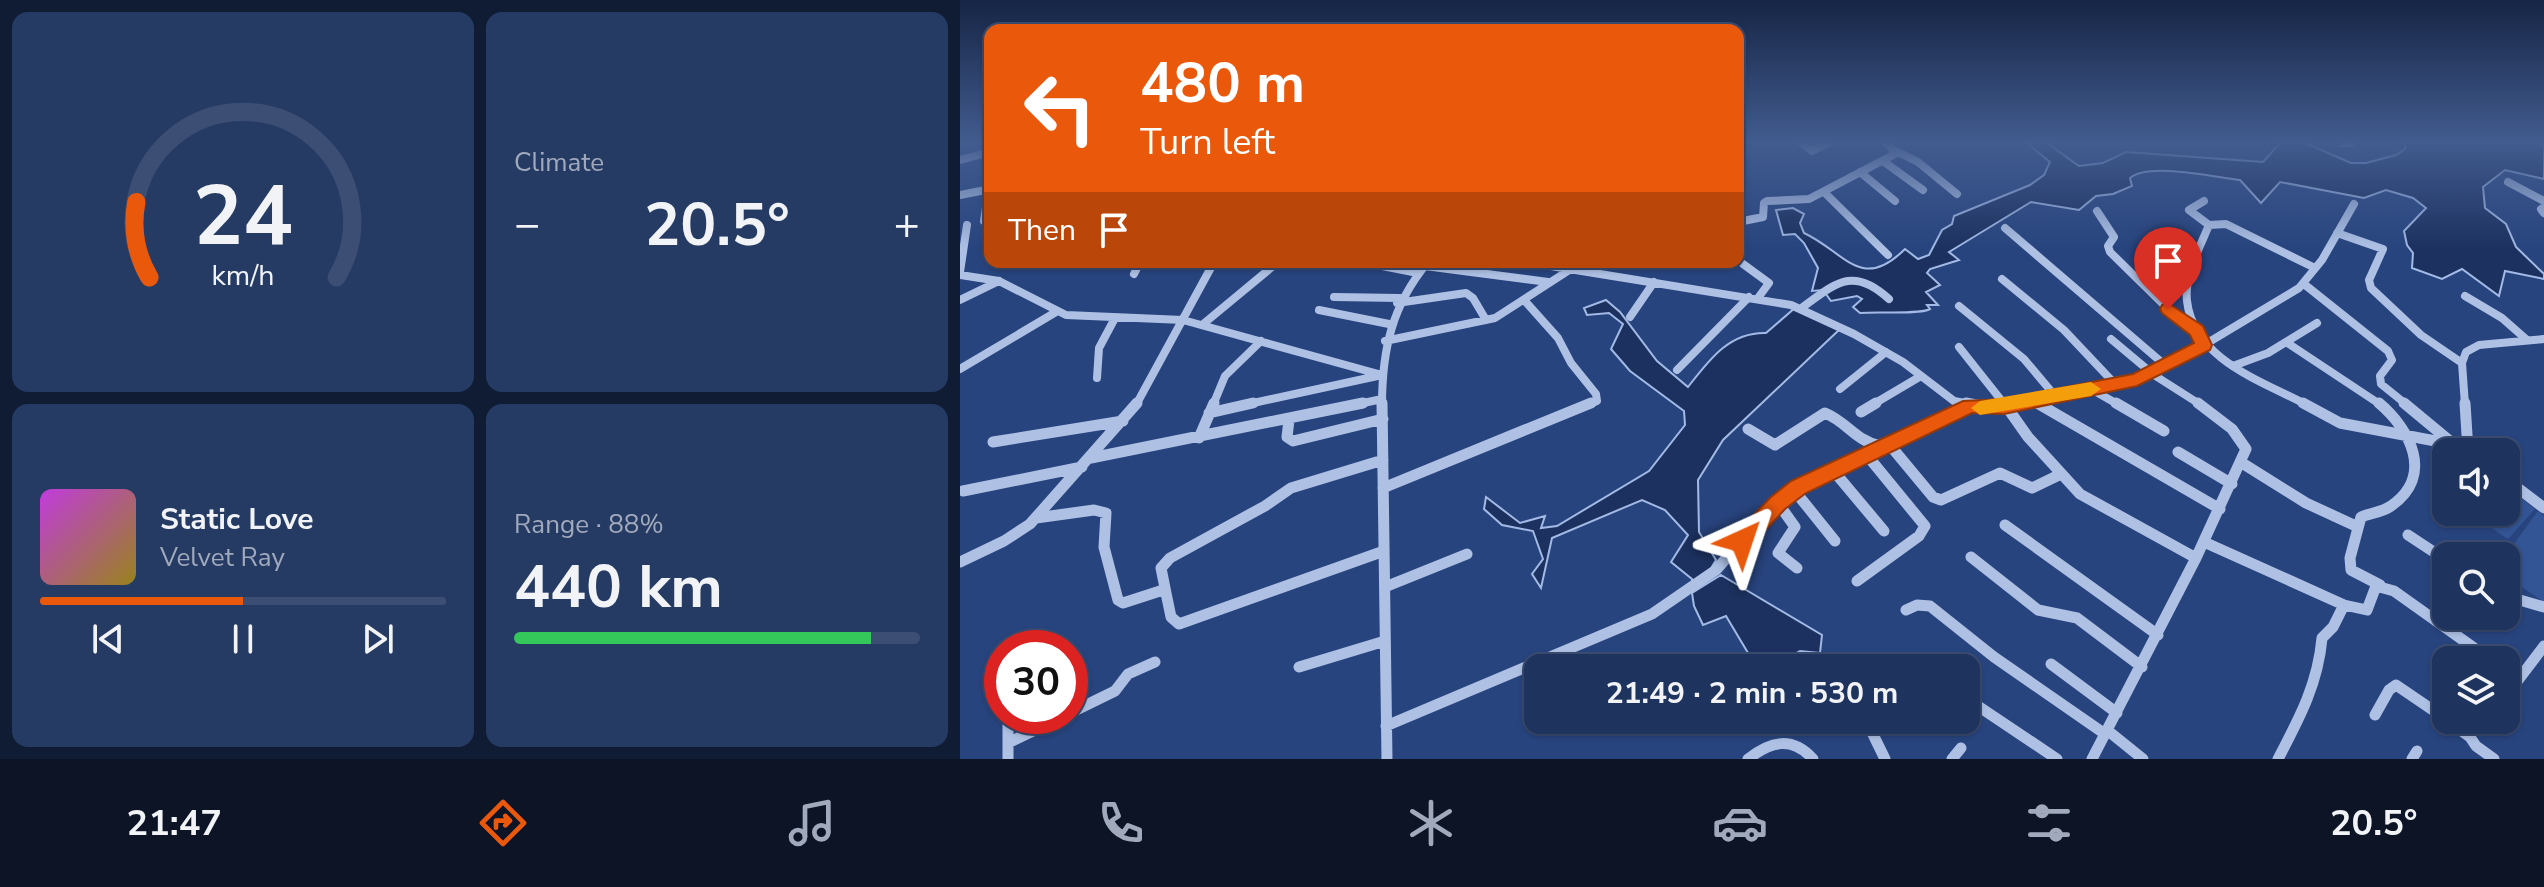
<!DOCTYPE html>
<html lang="en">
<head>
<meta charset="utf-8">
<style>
	:root { --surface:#1e335e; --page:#263b64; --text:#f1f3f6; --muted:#a1aabc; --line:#3c4e73; --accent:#ea580c }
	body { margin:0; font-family:"Nunito Sans",sans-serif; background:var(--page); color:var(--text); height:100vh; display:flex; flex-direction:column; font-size:30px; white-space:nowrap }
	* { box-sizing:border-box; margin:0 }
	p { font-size:26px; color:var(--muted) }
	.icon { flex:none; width:44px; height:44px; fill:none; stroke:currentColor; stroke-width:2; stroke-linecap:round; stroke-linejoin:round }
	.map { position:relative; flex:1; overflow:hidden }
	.sheet { display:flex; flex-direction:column; gap:12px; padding:12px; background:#101c34; width:960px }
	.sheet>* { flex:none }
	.guide { position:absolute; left:24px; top:24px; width:760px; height:244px; border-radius:16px; box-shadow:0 2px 6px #0004,0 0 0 2px var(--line); background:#ea580c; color:#fff; overflow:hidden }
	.buttons { position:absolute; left:1472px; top:438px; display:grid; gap:16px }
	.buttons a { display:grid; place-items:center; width:88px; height:88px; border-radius:16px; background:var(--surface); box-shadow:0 2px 6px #0004,0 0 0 2px var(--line); font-size:40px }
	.speed { position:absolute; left:24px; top:630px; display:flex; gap:16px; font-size:40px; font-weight:700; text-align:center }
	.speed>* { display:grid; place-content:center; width:104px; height:104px; border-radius:50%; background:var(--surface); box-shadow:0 2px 6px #0004,0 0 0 2px var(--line); line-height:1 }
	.speed .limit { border:12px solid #d22; background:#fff; color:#111 }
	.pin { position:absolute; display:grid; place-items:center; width:68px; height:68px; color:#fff; margin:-82px -34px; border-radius:50% 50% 50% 0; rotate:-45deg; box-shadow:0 0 8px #0007 }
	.pin .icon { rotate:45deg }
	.me { position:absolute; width:88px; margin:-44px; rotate:42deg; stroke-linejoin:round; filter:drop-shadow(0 0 6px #0008) }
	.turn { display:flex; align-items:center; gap:28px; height:168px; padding:0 24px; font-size:36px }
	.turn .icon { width:104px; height:104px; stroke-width:2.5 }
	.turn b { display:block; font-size:56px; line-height:68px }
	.then { display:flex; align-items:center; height:76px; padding:0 24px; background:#0003; gap:16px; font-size:30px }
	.big { font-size:60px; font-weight:700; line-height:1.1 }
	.sheet .card { flex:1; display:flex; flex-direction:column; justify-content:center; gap:12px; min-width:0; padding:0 28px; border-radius:16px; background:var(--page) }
	.sheet .dial { align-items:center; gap:0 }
	.dial svg { height:208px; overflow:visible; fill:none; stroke:var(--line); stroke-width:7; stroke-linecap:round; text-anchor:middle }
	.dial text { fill:var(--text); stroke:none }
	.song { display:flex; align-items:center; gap:24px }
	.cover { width:96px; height:96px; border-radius:12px; background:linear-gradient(135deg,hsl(290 70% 55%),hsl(50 70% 35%)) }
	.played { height:8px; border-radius:4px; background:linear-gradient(90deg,var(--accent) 50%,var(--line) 50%) }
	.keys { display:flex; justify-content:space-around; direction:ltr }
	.heat { display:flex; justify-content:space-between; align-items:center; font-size:44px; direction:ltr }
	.charge { height:12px; border-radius:6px; background:linear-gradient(90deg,#34c759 88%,var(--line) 0) }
	.sheet .tiles { flex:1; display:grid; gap:12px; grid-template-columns:repeat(2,1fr) }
	.trip { position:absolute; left:564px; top:654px; width:456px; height:80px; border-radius:16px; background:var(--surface); box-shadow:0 2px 6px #0004,0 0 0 2px var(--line); font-weight:700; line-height:80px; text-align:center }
	.tab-bar { display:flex; height:128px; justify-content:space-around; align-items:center; background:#0c1426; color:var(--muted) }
	.tab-bar .icon { width:56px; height:56px }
	.tab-bar .current { color:var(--accent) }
	.tab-bar b { font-size:36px; color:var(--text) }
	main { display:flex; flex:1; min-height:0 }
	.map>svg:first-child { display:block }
	.green { fill:#335595 }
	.water { fill:#1c315f; stroke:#a2bae5; stroke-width:2 }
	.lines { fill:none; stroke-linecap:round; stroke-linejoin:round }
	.minor-far1 { stroke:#aec1e5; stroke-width:8 }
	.minor { stroke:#aec1e5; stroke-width:11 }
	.route { fill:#ea580c; stroke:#983908; stroke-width:2 }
	.slow { fill:#f59e0b }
</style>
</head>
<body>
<main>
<section class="sheet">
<div class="tiles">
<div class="card dial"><svg viewBox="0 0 100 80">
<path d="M14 69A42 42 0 1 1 86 69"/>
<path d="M14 69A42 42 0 0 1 9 40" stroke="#ea580c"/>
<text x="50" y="56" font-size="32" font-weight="700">24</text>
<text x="50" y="72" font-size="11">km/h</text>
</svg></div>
<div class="card"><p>Climate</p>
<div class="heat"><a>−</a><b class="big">20.5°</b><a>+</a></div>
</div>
<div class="card">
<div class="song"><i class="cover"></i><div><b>Static Love</b><p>Velvet Ray</p></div></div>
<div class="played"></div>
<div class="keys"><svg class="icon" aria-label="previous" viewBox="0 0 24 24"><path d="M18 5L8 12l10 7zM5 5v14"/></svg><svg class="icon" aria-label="pause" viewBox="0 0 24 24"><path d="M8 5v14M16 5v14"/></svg><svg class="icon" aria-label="next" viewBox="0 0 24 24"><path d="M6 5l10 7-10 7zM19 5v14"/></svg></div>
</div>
<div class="card"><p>Range · 88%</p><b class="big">440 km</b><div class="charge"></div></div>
</div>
</section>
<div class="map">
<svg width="1584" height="759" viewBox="0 0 1584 759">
	<rect width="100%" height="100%" fill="#28447e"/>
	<path class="green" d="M 1546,487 L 1575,509 L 1548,539 L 1508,512 L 1546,512 Z
		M 1578,511 L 1584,516 L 1584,602 L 1546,576 L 1545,556 Z"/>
	<path class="water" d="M 1067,143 L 1087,143 L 1119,166 L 1143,163 L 1166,152 L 1303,162 L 1320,143 L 1345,143 L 1391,163 L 1406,163 L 1436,155 L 1445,149 L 1446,143 L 1577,143 L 1584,146 L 1584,179 L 1545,170 L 1523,187 L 1525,208 L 1546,224 L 1556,247 L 1584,274 L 1584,279 L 1545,271 L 1539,296 L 1502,269 L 1482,279 L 1452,268 L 1453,253 L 1447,245 L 1444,231 L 1466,208 L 1453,198 L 1426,190 L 1404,198 L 1320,182 L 1301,203 L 1280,180 C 1254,177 1188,162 1170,178 L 1172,186 L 1153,194 L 1136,196 L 1119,210 L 1071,202 L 989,252 L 999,260 L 970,269 L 967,273 L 980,285 L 966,292 L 978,305 L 967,305 L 970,309 C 959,315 917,311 900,313 L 893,307 L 902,299 L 897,296 L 871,301 L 863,290 L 852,291 L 858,268 L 844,243 L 835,234 L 823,235 L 816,210 L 833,208 L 844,214 L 840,223 L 844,233 C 885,252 901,293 945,249 L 958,259 L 969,255 L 982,230 L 992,224 L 994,216 L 1070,185 L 1084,175 L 1090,162 Z
		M 646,300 L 660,312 L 697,361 L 728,387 C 749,360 769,332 806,333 L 836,307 L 881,328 L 763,440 L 738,480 L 739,532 L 756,560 L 750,570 L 732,584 L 732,579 L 711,562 L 728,535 L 705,510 L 682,500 L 592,538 L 581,588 L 572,574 L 583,559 L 573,531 L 542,525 L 524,509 L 526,497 L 560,523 L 585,516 L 581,528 L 597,526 L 689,471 L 725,425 L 724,411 L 670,371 L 651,349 L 663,324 L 649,313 L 627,315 L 624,308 Z
		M 761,575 L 862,635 L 860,653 L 840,651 L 826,659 L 823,668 L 797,668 L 766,616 L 743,625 L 734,606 L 732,593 Z"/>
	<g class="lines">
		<path class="minor-far1" d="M 842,143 L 852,151 L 868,143
			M 1381,143 L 1392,143
			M 938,152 L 958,162 L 997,194
			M 0,160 L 30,152
			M 923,161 L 963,190
			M 900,172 L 935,201
			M 1548,182 L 1584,201
			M 864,192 L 928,255
			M 0,195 L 30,189
			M 1244,201 L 1229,210 L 1249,225 C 1240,247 1224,276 1227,301 C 1234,360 1302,381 1347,405
			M 1584,207 L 1581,209 L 1584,213
			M 1137,211 L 1154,237 L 1148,246 L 1150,252 L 1208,309 L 1234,329
			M 24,221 L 30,179
			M 778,222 L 803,217 L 804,203 L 807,201 L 849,199 L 937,153 L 926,143
			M 1249,225 L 1266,224 L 1355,268
			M 1045,228 L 1206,366
			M 1377,233 L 1423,249 L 1409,280 L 1411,288 L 1461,335 L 1502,363
			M 402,262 L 458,273
			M 566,262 L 831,305 L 894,334 L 943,362 L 994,401 L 1016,405
			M 783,264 L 809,283 L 798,298
			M 465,266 L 588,282
			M 0,272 L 7,225
			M 174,274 L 180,262
			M 0,275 L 39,281 L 106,315 L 223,320 L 422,375
			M 1042,279 L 1104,330 L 1155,384
			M 1344,284 L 1428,351 L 1432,360 L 1420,376 L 1421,384 L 1447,405
			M 1505,296 L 1542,318 L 1567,340
			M 374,297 L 440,298
			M 0,300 L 39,281
			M 564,300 L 598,338 L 611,363 L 636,394 L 637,401 L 627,405
			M 437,303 L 506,293 L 513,298 L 526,320
			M 999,306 L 1064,359 L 1096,397
			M 840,309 C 875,284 892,265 929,299
			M 359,310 L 429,324
			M 670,317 L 694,282
			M 242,325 L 318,262
			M 1151,339 L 1194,375 L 1241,405
			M 425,341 L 535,318 L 611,269
			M 1326,342 L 1421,405
			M 999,347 L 1045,405
			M 1273,366 L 1308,353 L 1357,323
			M 0,369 L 96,312
			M 717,370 L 789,297
			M 137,378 L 139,348 L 155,318
			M 880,389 L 926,352
			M 1131,389 L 1159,405
			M 1073,401 L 1080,405
			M 176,405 L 254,262
			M 253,405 L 265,376 L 301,341
			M 284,405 L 422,375
			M 394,405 L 422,399
			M 422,405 C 422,350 432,305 468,262
			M 912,405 L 961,376
			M 1045,405 L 1177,380 L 1244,345 L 1339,288 L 1362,260 L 1394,204
			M 1505,405 L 1502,363 L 1506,352 L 1519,345 L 1584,339"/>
		<path class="minor" d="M 422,403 L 427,759
			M 1006,403 L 1031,408 L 1056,403
			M 1044,403 L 1068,437 L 1120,494 L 1236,558
			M 1077,403 L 1260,509
			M 1156,403 L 1204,431
			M 1343,403 L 1380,423 L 1486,443 L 1509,452
			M 1419,403 C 1450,429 1475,476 1431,506 C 1423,512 1411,513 1401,517 L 1390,558 L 1391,570 L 1420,585
			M 1444,403 L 1491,442
			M 1505,403 L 1508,451
			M 901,412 L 916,403
			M 249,413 L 293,403
			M 329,420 L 327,437 L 333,441 L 423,419
			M 788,429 L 815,445 L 865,413 C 887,422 896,441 920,446
			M 239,438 L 254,403
			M 33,442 L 163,421
			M 929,444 L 973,497 L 981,500 L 1040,473 L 1072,488 L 1101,474
			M 1218,452 L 1272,484
			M 131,458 L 403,403
			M 1282,463 L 1346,503 L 1398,527
			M 872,469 L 924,531
			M 1546,479 L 1584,508
			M 423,488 L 631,403
			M 834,490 L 875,541
			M 3,491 L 122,467
			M 818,503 L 835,527 L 818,553 L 837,568
			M 76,518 L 134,510 L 146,513 L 144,547 L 158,600 L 163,603 L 200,591 L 206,593 L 211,617 L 219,624 L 424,551
			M 1045,525 L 1198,635
			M 1448,535 L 1486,560
			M 1244,542 L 1384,605
			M 1011,557 L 1078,610 L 1117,618 L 1182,667
			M 0,562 L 44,541 L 70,524 L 177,403
			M 897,581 L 959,536 L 965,526 L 906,454
			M 425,587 L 507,554
			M 206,593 L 201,568 L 210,558 L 305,506 L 331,488 L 423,460
			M 1546,596 L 1584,607
			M 946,610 L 957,605 L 970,606 L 1034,657 L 1145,734
			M 93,648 L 101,644
			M 1091,664 L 1157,713
			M 339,667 L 425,641
			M 1546,671 L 1558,680
			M 1546,696 L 1584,646
			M 1006,698 L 1097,759
			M 110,713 L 155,691 L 168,674 L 195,662
			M 1415,715 L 1429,690 L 1436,685 L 1486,719
			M 48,716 L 48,759
			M 906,720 L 925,759
			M 1487,720 L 1510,737
			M 1526,720 L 1513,729 L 1510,737 L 1516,746 L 1534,759
			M 426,726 L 692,614 L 756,570 L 799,521 L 838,487 L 1009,406
			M 1147,730 L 1183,759
			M 48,743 L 104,716
			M 788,759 C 811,741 832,736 853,759
			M 992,759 L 1001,748
			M 1132,759 L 1236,558 L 1286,449 L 1272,429 L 1238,403
			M 1318,759 C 1339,719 1358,684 1362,638 L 1373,627 L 1384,605 L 1407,610 L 1416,586 L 1434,591 L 1531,660
			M 1452,759 L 1457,751"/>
	</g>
	<linearGradient id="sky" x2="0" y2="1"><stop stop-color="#162545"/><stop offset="0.57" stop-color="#425c8f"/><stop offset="1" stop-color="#425c8f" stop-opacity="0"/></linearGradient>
	<rect width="1584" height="249" fill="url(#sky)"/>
	<path class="route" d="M 1208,303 L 1243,326 L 1252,345 L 1250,350 L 1177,386 L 1044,414 L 1012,413 L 846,493 L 825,509 L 790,547 L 782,550 L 775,547 L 772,541 L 775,534 L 811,497 L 831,481 L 1003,401 L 1044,399 L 1173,374 L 1234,343 L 1230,335 L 1202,313 L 1200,309 L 1202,305 Z"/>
	<path class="slow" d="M 1131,382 L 1141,389 L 1131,396 L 1020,415 L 1011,408 L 1020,401 Z"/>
</svg>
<div class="buttons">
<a><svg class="icon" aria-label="sound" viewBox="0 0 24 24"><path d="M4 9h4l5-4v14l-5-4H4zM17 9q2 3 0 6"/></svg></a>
<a><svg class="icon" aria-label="search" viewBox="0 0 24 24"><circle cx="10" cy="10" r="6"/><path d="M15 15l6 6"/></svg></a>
<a><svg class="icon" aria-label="layers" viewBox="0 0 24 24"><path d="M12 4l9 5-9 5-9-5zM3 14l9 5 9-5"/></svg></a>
</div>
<div class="speed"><div class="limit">30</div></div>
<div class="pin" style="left:1208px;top:309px;background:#d93025"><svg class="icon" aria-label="arrive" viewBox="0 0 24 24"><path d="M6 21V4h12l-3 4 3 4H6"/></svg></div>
<svg class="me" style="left:782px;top:541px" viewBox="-20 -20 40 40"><path d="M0-17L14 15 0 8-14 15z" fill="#ea580c" stroke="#fff" stroke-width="4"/></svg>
<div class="trip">21:49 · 2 min · 530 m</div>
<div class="guide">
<div class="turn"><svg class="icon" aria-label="left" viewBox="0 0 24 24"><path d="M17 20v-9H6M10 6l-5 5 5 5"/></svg><div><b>480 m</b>Turn left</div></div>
<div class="then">Then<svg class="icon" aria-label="arrive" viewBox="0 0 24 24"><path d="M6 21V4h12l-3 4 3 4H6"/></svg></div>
</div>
</div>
</main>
<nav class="tab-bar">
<b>21:47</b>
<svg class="icon current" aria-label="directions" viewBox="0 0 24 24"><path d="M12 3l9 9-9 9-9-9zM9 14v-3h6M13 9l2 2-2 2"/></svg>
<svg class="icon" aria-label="music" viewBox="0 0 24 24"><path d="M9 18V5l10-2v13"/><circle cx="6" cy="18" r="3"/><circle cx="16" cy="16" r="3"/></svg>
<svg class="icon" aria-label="phone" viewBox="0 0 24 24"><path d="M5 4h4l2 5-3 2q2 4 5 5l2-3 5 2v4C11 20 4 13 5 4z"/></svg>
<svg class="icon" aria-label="climate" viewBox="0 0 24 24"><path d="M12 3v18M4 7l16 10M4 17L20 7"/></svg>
<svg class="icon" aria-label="car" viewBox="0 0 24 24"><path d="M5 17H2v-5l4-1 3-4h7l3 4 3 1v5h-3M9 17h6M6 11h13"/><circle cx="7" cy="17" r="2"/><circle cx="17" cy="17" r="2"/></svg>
<svg class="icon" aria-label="filters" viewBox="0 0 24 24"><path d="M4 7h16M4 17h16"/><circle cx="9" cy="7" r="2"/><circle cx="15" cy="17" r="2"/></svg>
<b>20.5°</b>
</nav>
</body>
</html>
